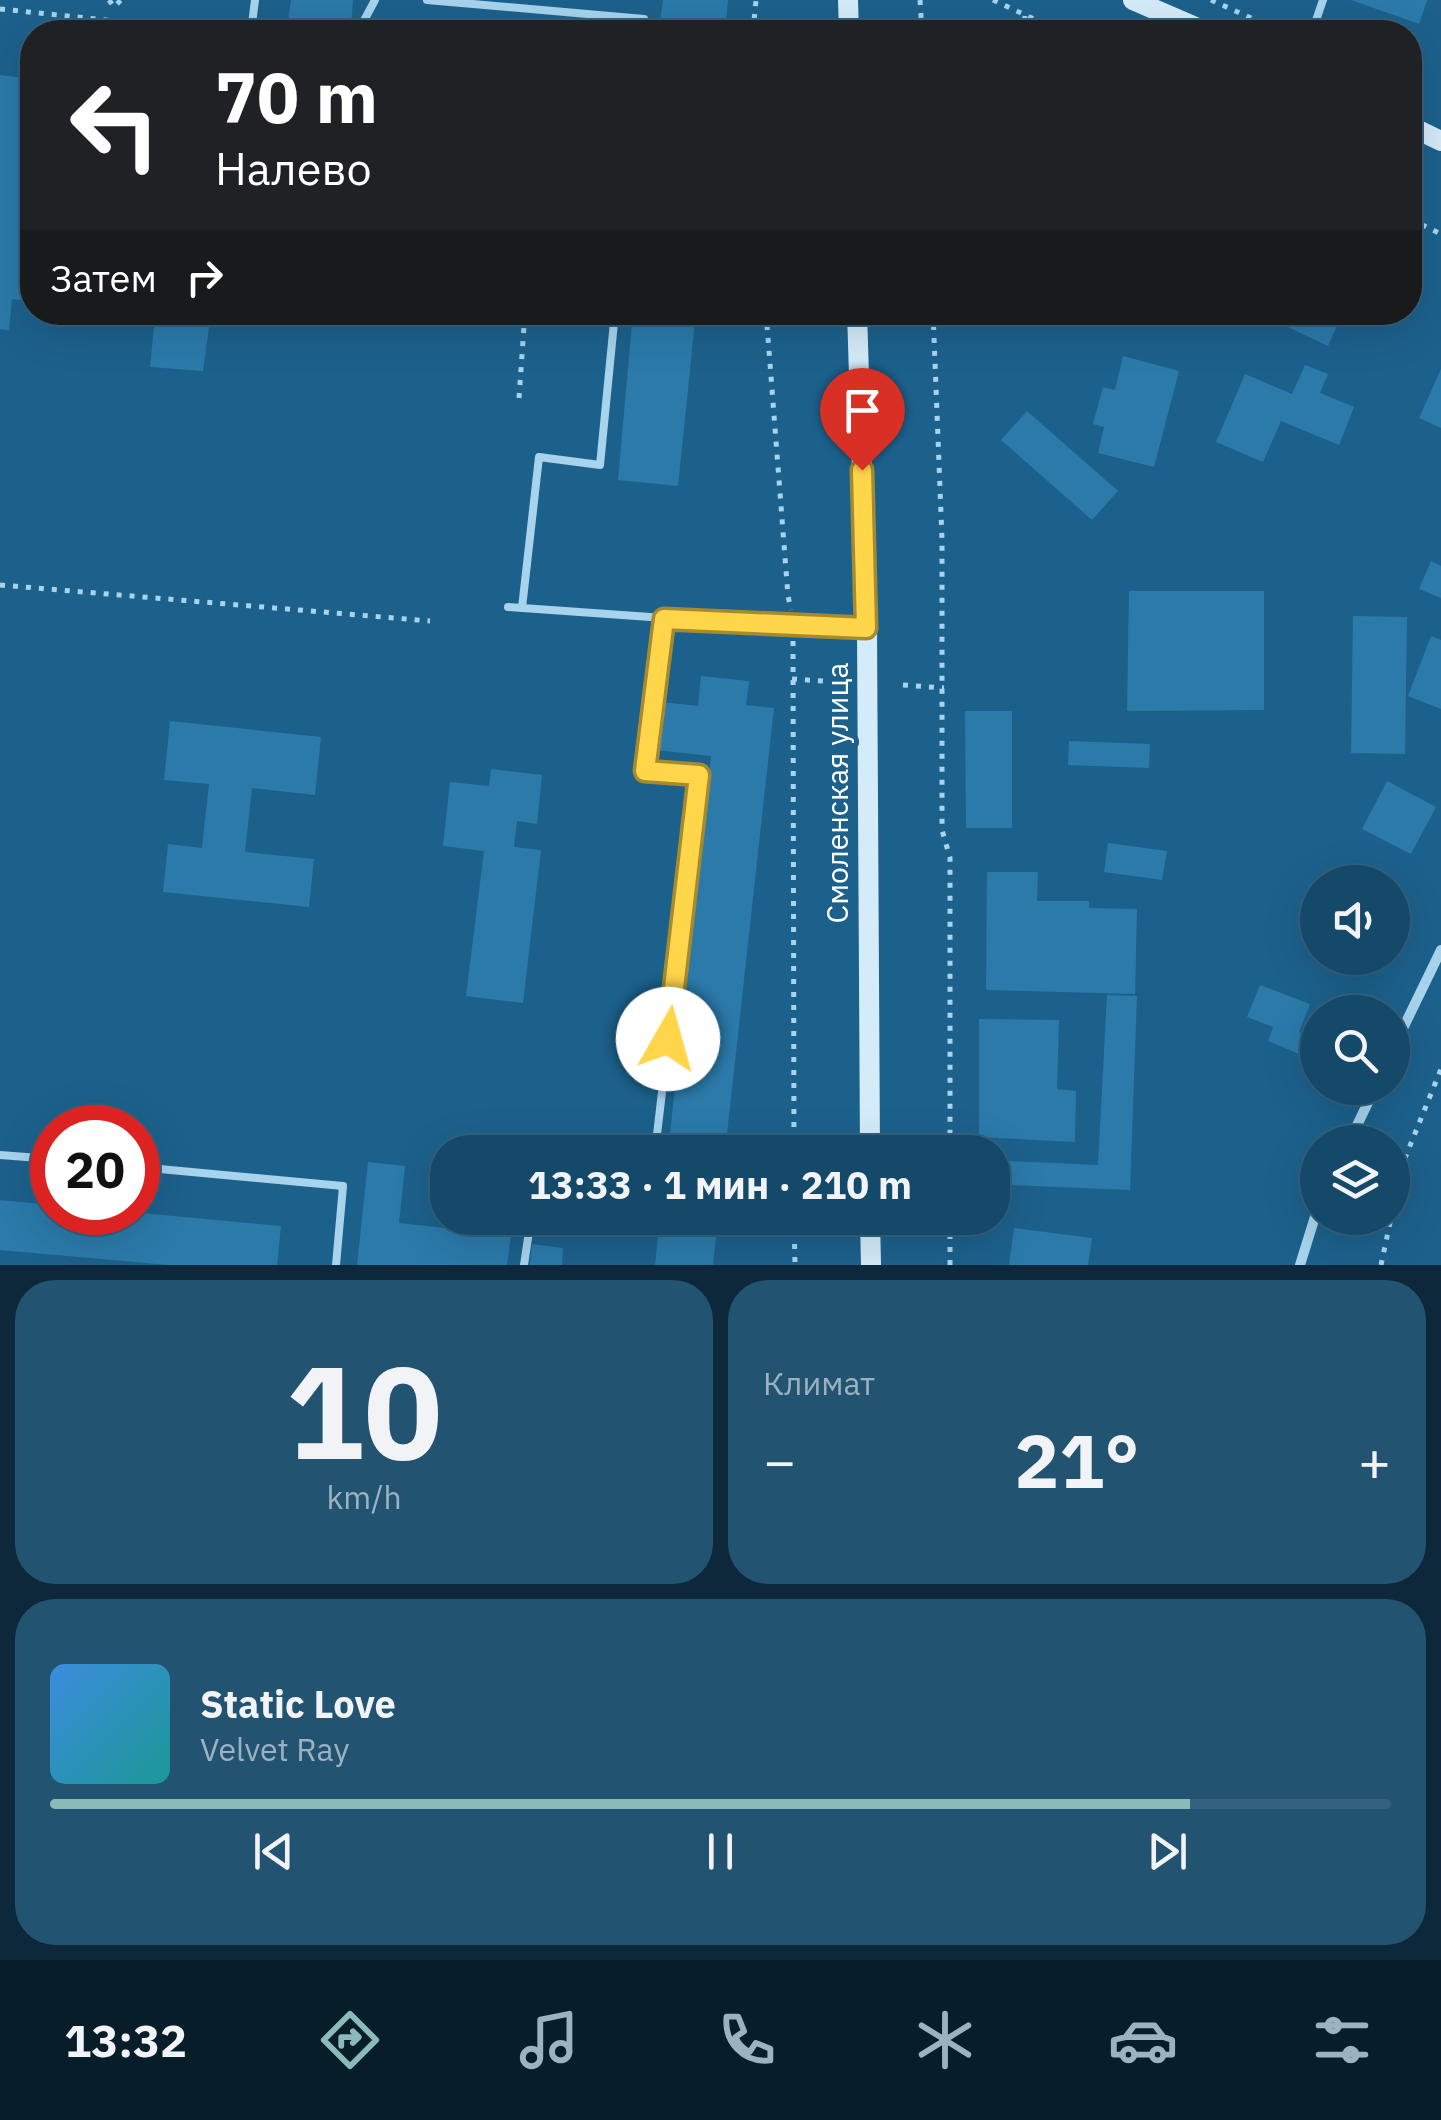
<!DOCTYPE html>
<html lang="ru">
<head>
<meta charset="utf-8">
<style>
	:root { --surface:#154969; --page:#225371; --text:#f1f3f6; --muted:#9db2c0; --line:#34617d; --accent:#8bbbb9 }
	body { margin:0; font-family:"IBM Plex Sans",sans-serif; background:var(--page); color:var(--text); height:100vh; display:flex; flex-direction:column; font-size:38px; white-space:nowrap }
	* { box-sizing:border-box; margin:0 }
	p { font-size:32px; color:var(--muted) }
	.icon { flex:none; width:55px; height:55px; fill:none; stroke:currentColor; stroke-width:2; stroke-linecap:round; stroke-linejoin:round }
	.map { position:relative; height:1265px; overflow:hidden }
	.details { display:flex; flex-direction:column; gap:15px; padding:15px; background:#0c283a; flex:1 }
	.details>* { flex:none }
	.guide { position:absolute; left:20px; top:20px; width:1402px; height:305px; border-radius:40px; box-shadow:0 10px 40px #0002,0 0 0 2px var(--line); background:#202124; color:#fff; overflow:hidden }
	.fabs { position:absolute; left:1300px; top:865px; display:grid; gap:20px }
	.fabs a { display:grid; place-items:center; width:110px; height:110px; border-radius:50%; background:var(--surface); box-shadow:0 10px 40px #0002,0 0 0 2px var(--line); font-size:50px }
	.speed { position:absolute; left:30px; top:1105px; display:flex; gap:20px; font-size:50px; font-weight:700; text-align:center }
	.speed>* { display:grid; place-content:center; width:130px; height:130px; border-radius:50%; background:var(--surface); box-shadow:0 10px 40px #0002,0 0 0 2px var(--line); line-height:1 }
	.speed .limit { border:15px solid #d22; background:#fff; color:#111 }
	.pin { position:absolute; display:grid; place-items:center; width:85px; height:85px; color:#fff; margin:-102px -42px; border-radius:50% 50% 50% 0; rotate:-45deg; box-shadow:0 0 10px #0007 }
	.pin .icon { rotate:45deg }
	.me { position:absolute; width:110px; margin:-55px; rotate:7deg; stroke-linejoin:round; filter:drop-shadow(0 0 8px #0008) }
	.turn { display:flex; align-items:center; gap:35px; height:210px; padding:0 30px; font-size:45px }
	.turn .icon { width:130px; height:130px; stroke-width:2.5 }
	.turn b { display:block; font-size:70px; line-height:85px }
	.then { display:flex; align-items:center; height:95px; padding:0 30px; background:#0003; gap:20px; font-size:38px }
	.big { font-size:75px; font-weight:700; line-height:1.1 }
	.details .tile { flex:1; display:flex; flex-direction:column; justify-content:center; gap:15px; min-width:0; padding:0 35px; border-radius:40px; background:var(--page) }
	.details .dial { align-items:center; gap:0 }
	.dial b { font-size:130px; line-height:1 }
	.song { display:flex; align-items:center; gap:30px }
	.cover { width:120px; height:120px; border-radius:15px; background:linear-gradient(135deg,hsl(210 70% 55%),hsl(180 70% 35%)) }
	.played { height:10px; border-radius:5px; background:linear-gradient(90deg,var(--accent) 85%,var(--line) 85%) }
	.keys { display:flex; justify-content:space-around; direction:ltr }
	.heat { display:flex; justify-content:space-between; align-items:center; font-size:55px; direction:ltr }
	.details .tiles { flex:1; display:grid; gap:15px; grid-template-columns:1fr 1fr }
	.tile:last-child { grid-column:span 2 }
	.trip { position:absolute; left:430px; top:1135px; width:580px; height:100px; border-radius:40px; background:var(--surface); box-shadow:0 10px 40px #0002,0 0 0 2px var(--line); font-weight:700; line-height:100px; text-align:center }
	.tab-bar { display:flex; height:160px; justify-content:space-around; align-items:center; background:#081d2a; color:var(--muted) }
	.tab-bar .icon { width:70px; height:70px }
	.tab-bar .active { color:var(--accent) }
	.tab-bar b { font-size:45px; color:var(--text) }
	.map>svg:first-child { display:block }
	.building { fill:#2b7aaa }
	.lines { fill:none; stroke-linecap:round; stroke-linejoin:round }
	.path { stroke:#a7d3ed; stroke-width:5; stroke-dasharray:5 8; stroke-linecap:butt }
	.lane { stroke:#a7d3ed; stroke-width:8 }
	.street { stroke:#a7d3ed; stroke-width:10 }
	.secondary { stroke:#d4ebf9; stroke-width:20 }
	.route-casing { stroke:#a68a30; stroke-width:25 }
	.route { stroke:#ffd54a; stroke-width:18 }
	.labels { text-anchor:middle; stroke-width:10; stroke-linejoin:round; paint-order:stroke }
	.street-label { font-size:30px; fill:#fff; stroke:#1c618c }
</style>
</head>
<body>
<div class="map">
<svg width="1441" height="1265" viewBox="0 0 1441 1265">
	<rect width="100%" height="100%" fill="#1c618c"/>
	<path class="building" d="M 291,0 L 353,0 L 351,26 L 288,21 Z
		M 663,0 L 728,0 L 725,32 L 659,32 Z
		M 1351,0 L 1427,0 L 1419,24 Z
		M 0,75 L 32,79 L 32,302 L 12,299 L 9,330 L 0,329 Z
		M 141,312 L 211,312 L 203,371 L 150,367 L 155,317 L 140,315 Z
		M 633,312 L 696,312 L 678,486 L 618,480 Z
		M 1256,312 L 1343,312 L 1328,346 Z
		M 1123,356 L 1179,371 L 1154,467 L 1098,453 L 1104,427 L 1093,424 L 1103,387 L 1115,390 Z
		M 1305,365 L 1328,374 L 1320,393 L 1354,407 L 1339,445 L 1281,421 L 1263,462 L 1216,442 L 1245,374 L 1292,394 Z
		M 1441,369 L 1441,428 L 1419,418 Z
		M 1027,411 L 1118,491 L 1092,520 L 1001,440 Z
		M 1431,561 L 1441,566 L 1441,598 L 1419,589 Z
		M 1129,591 L 1264,591 L 1264,710 L 1127,711 Z
		M 1353,616 L 1407,617 L 1405,754 L 1351,753 Z
		M 1431,636 L 1441,640 L 1441,709 L 1408,696 Z
		M 701,676 L 749,681 L 746,705 L 774,708 L 725,1152 L 668,1152 L 711,756 L 655,750 L 661,702 L 698,706 Z
		M 965,711 L 1012,711 L 1012,828 L 966,828 Z
		M 170,721 L 321,737 L 315,795 L 252,788 L 245,852 L 314,859 L 309,907 L 163,892 L 168,844 L 202,848 L 209,784 L 164,780 Z
		M 1069,741 L 1150,744 L 1149,768 L 1068,765 Z
		M 491,769 L 542,775 L 537,824 L 517,821 L 514,847 L 541,850 L 523,1003 L 466,996 L 484,851 L 443,846 L 450,782 L 489,786 Z
		M 1387,781 L 1436,807 L 1411,854 L 1362,829 Z
		M 1108,843 L 1167,851 L 1162,880 L 1104,872 Z
		M 987,872 L 1038,872 L 1037,901 L 1089,901 L 1089,908 L 1137,909 L 1135,994 L 986,990 Z
		M 1260,985 L 1310,1004 L 1299,1032 L 1314,1038 L 1306,1057 L 1268,1041 L 1273,1027 L 1247,1017 Z
		M 1107,995 L 1137,996 L 1130,1190 L 1007,1185 L 1008,1161 L 1098,1165 Z
		M 979,1019 L 1059,1020 L 1057,1089 L 1076,1091 L 1075,1142 L 979,1137 Z
		M 368,1162 L 405,1166 L 399,1223 L 511,1235 L 507,1265 L 357,1265 Z
		M 0,1200 L 52,1205 L 52,1212 L 131,1212 L 281,1226 L 277,1265 L 168,1265 L 0,1250 Z
		M 660,1218 L 718,1218 L 713,1265 L 655,1265 Z
		M 1014,1228 L 1092,1238 L 1088,1265 L 1009,1265 Z
		M 532,1244 L 563,1248 L 562,1265 L 530,1265 Z"/>
	<g class="lines">
		<path class="path" d="M 109,0 L 114,7 L 121,0
			M 920,0 L 922,32
			M 993,0 L 1062,32
			M 1211,0 L 1282,32
			M 0,9 L 222,32
			M 753,32 L 756,0
			M 1024,32 L 1025,16
			M 1410,219 L 1441,234
			M 766,312 L 788,596 L 791,610
			M 933,312 L 942,539 L 942,830 L 950,858 L 950,1152
			M 519,398 L 525,312
			M 0,585 L 430,621
			M 793,641 L 794,1152
			M 792,679 L 837,682
			M 903,685 L 944,688
			M 1392,1209 L 1401,1168 L 1441,1069
			M 794,1218 L 795,1265
			M 950,1265 L 950,1218
			M 1381,1265 L 1391,1218"/>
		<path class="lane" d="M 427,0 L 644,19 L 643,32
			M 251,32 L 255,0
			M 355,32 L 360,28 L 375,0
			M 1312,32 L 1323,0
			M 508,607 L 793,627 L 867,629
			M 522,608 L 539,457 L 600,465 L 615,312
			M 655,1152 L 699,775 L 645,771 L 664,619
			M 0,1155 L 52,1159
			M 138,1167 L 343,1186 L 336,1265
			M 540,1218 L 646,1229 L 647,1218
			M 524,1265 L 531,1218"/>
		<path class="street" d="M 1392,1051 L 1441,950
			M 1349,1142 L 1375,1088
			M 1300,1265 L 1318,1207"/>
		<path class="secondary" d="M 848,0 L 849,32
			M 1133,0 L 1207,32
			M 1410,126 L 1441,141
			M 857,312 L 867,629 L 870,1152
			M 870,1218 L 871,1265"/>
	</g>
	<g class="lines">
		<defs>
			<path id="route" d="M 668,1039 L 699,775 L 645,771 L 664,619 L 866,628 L 862,470"/>
		</defs>
		<use href="#route" class="route-casing"/>
		<use href="#route" class="route"/>
	</g>
	<g class="labels">
		<g class="street-label">
			<text transform="translate(838 793) rotate(-90)" y="10">Смоленская улица</text>
		</g>
	</g>
</svg>
<div class="fabs">
<a><svg class="icon" aria-label="sound" viewBox="0 0 24 24"><path d="M4 9h4l5-4v14l-5-4H4zM17 9q2 3 0 6"/></svg></a>
<a><svg class="icon" aria-label="search" viewBox="0 0 24 24"><circle cx="10" cy="10" r="6"/><path d="M15 15l6 6"/></svg></a>
<a><svg class="icon" aria-label="layers" viewBox="0 0 24 24"><path d="M12 4l9 5-9 5-9-5zM3 14l9 5 9-5"/></svg></a>
</div>
<div class="speed"><div class="limit">20</div></div>
<div class="pin" style="left:862px;top:470px;background:#d93025"><svg class="icon" aria-label="arrive" viewBox="0 0 24 24"><path d="M6 21V4h12l-3 4 3 4H6"/></svg></div>
<svg class="me" style="left:668px;top:1039px" viewBox="-20 -20 40 40"><circle r="19" fill="#fff"/><path d="M0-13L10 11 0 6-10 11z" fill="#ffd54a"/></svg>
<div class="trip">13:33 · 1 мин · 210 m</div>
<div class="guide">
<div class="turn"><svg class="icon" aria-label="left" viewBox="0 0 24 24"><path d="M17 20v-9H6M10 6l-5 5 5 5"/></svg><div><b>70 m</b>Налево</div></div>
<div class="then">Затем<svg class="icon" aria-label="right" viewBox="0 0 24 24"><path d="M7 20v-9h11M14 6l5 5-5 5"/></svg></div>
</div>
</div>
<section class="details">
<div class="tiles">
<div class="tile dial"><b>10</b><p>km/h</p></div>
<div class="tile"><p>Климат</p>
<div class="heat"><a>−</a><b class="big">21°</b><a>+</a></div>
</div>
<div class="tile">
<div class="song"><i class="cover"></i><div><b>Static Love</b><p>Velvet Ray</p></div></div>
<div class="played"></div>
<div class="keys"><svg class="icon" aria-label="previous" viewBox="0 0 24 24"><path d="M18 5L8 12l10 7zM5 5v14"/></svg><svg class="icon" aria-label="pause" viewBox="0 0 24 24"><path d="M8 5v14M16 5v14"/></svg><svg class="icon" aria-label="next" viewBox="0 0 24 24"><path d="M6 5l10 7-10 7zM19 5v14"/></svg></div>
</div>
</div>
</section>
<nav class="tab-bar">
<b>13:32</b>
<svg class="icon active" aria-label="directions" viewBox="0 0 24 24"><path d="M12 3l9 9-9 9-9-9zM9 14v-3h6M13 9l2 2-2 2"/></svg>
<svg class="icon" aria-label="music" viewBox="0 0 24 24"><path d="M9 18V5l10-2v13"/><circle cx="6" cy="18" r="3"/><circle cx="16" cy="16" r="3"/></svg>
<svg class="icon" aria-label="phone" viewBox="0 0 24 24"><path d="M5 4h4l2 5-3 2q2 4 5 5l2-3 5 2v4C11 20 4 13 5 4z"/></svg>
<svg class="icon" aria-label="climate" viewBox="0 0 24 24"><path d="M12 3v18M4 7l16 10M4 17L20 7"/></svg>
<svg class="icon" aria-label="car" viewBox="0 0 24 24"><path d="M5 17H2v-5l4-1 3-4h7l3 4 3 1v5h-3M9 17h6M6 11h13"/><circle cx="7" cy="17" r="2"/><circle cx="17" cy="17" r="2"/></svg>
<svg class="icon" aria-label="filters" viewBox="0 0 24 24"><path d="M4 7h16M4 17h16"/><circle cx="9" cy="7" r="2"/><circle cx="15" cy="17" r="2"/></svg>
</nav>
</body>
</html>
